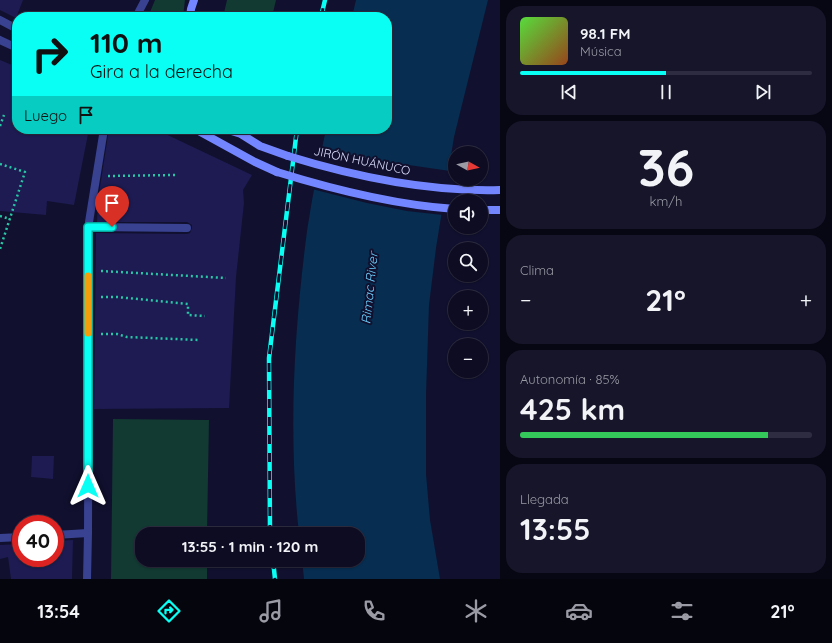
<!DOCTYPE html>
<html lang="es">
<head>
<meta charset="utf-8">
<style>
	:root { --surface:#0d0c22; --page:#16152a; --text:#f1f3f6; --muted:#9a9ba5; --line:#2d2c40; --accent:#09fff3 }
	body { margin:0; font-family:Quicksand,sans-serif; background:var(--page); color:var(--text); height:100vh; display:flex; flex-direction:column; font-size:15px; white-space:nowrap }
	* { box-sizing:border-box; margin:0 }
	p { font-size:13px; color:var(--muted) }
	.icon { flex:none; width:22px; height:22px; fill:none; stroke:currentColor; stroke-width:2; stroke-linecap:round; stroke-linejoin:round }
	.map { position:relative; flex:1; overflow:hidden }
	.drawer { display:flex; flex-direction:column; gap:6px; padding:6px; background:#070713; width:332px }
	.drawer>* { flex:none }
	.top-card { position:absolute; left:12px; top:12px; width:380px; height:122px; border-radius:16px; box-shadow:0 1px 3px #0004,0 0 0 1px var(--line); background:#09fff3; color:#111; overflow:hidden }
	.needle { width:26px; rotate:98deg }
	.tools { position:absolute; left:448px; top:146px; display:grid; gap:8px }
	.tools a { display:grid; place-items:center; width:40px; height:40px; border-radius:50%; background:var(--surface); box-shadow:0 1px 3px #0004,0 0 0 1px var(--line); font-size:20px }
	.speed { position:absolute; left:12px; top:515px; display:flex; gap:8px; font-size:20px; font-weight:700; text-align:center }
	.speed>* { display:grid; place-content:center; width:52px; height:52px; border-radius:50%; background:var(--surface); box-shadow:0 1px 3px #0004,0 0 0 1px var(--line); line-height:1 }
	.speed .limit { border:6px solid #d22; background:#fff; color:#111 }
	.pin { position:absolute; display:grid; place-items:center; width:34px; height:34px; color:#fff; margin:-41px -17px; border-radius:50% 50% 50% 0; rotate:-45deg; box-shadow:0 0 4px #0007 }
	.pin .icon { rotate:45deg }
	.me { position:absolute; width:44px; margin:-22px; rotate:0deg; stroke-linejoin:round; filter:drop-shadow(0 0 3px #0008) }
	.turn { display:flex; align-items:center; gap:14px; height:84px; padding:0 12px; font-size:18px }
	.turn .icon { width:52px; height:52px; stroke-width:2.5 }
	.turn b { display:block; font-size:28px; line-height:34px }
	.then { display:flex; align-items:center; height:38px; padding:0 12px; background:#0003; gap:8px; font-size:15px }
	.big { font-size:30px; font-weight:700; line-height:1.1 }
	.drawer .widget { flex:1; display:flex; flex-direction:column; justify-content:center; gap:6px; min-width:0; padding:0 14px; border-radius:16px; background:var(--page) }
	.drawer .dial { align-items:center; gap:0 }
	.dial b { font-size:52px; line-height:1 }
	.song { display:flex; align-items:center; gap:12px }
	.cover { width:48px; height:48px; border-radius:6px; background:linear-gradient(135deg,hsl(110 70% 55%),hsl(20 70% 35%)) }
	.played { height:4px; border-radius:2px; background:linear-gradient(90deg,var(--accent) 50%,var(--line) 50%) }
	.keys { display:flex; justify-content:space-around; direction:ltr }
	.heat { display:flex; justify-content:space-between; align-items:center; font-size:22px; direction:ltr }
	.charge { height:6px; border-radius:3px; background:linear-gradient(90deg,#34c759 85%,var(--line) 0) }
	.trip { position:absolute; left:135px; top:527px; width:230px; height:40px; border-radius:16px; background:var(--surface); box-shadow:0 1px 3px #0004,0 0 0 1px var(--line); font-weight:700; line-height:40px; text-align:center }
	.dock { display:flex; height:64px; justify-content:space-around; align-items:center; background:#05050e; color:var(--muted) }
	.dock .icon { width:28px; height:28px }
	.dock .on { color:var(--accent) }
	.dock b { font-size:18px; color:var(--text) }
	main { display:flex; flex:1; min-height:0 }
	.map>svg:first-child { display:block }
	.green { fill:#123932 }
	.water { fill:#072d50 }
	.pier { fill:#11102e }
	.building { fill:#1d1b51 }
	.lines { fill:none; stroke-linecap:round; stroke-linejoin:round }
	.path { stroke:#28c8a7; stroke-width:2.5; stroke-dasharray:2 3; stroke-linecap:butt }
	.service { stroke:#384291; stroke-width:8 }
	.minor { stroke:#384291; stroke-width:8 }
	.tertiary { stroke:#384291; stroke-width:8 }
	.secondary { stroke:#7486ff; stroke-width:8 }
	.rail-casing { stroke:#09fff3; stroke-width:4.5 }
	.rail { stroke:#11102e; stroke-width:3; stroke-dasharray:9; stroke-linecap:butt }
	.secondary-bridge { stroke:#7486ff; stroke-width:8 }
	.route-casing { stroke:#06a69e; stroke-width:10 }
	.route { stroke:#09fff3; stroke-width:7 }
	.slow { stroke:#f59e0b; stroke-width:7 }
	.labels { text-anchor:middle; stroke-width:4; stroke-linejoin:round; paint-order:stroke }
	.street-label { font-size:12px; fill:#dddfff; stroke:#11102e }
	.water-label { font-size:13px; font-style:italic; fill:#6bd1ff; stroke:#11102e }
</style>
</head>
<body>
<main>
<div class="map">
<svg width="500" height="579" viewBox="0 0 500 579">
	<rect width="100%" height="100%" fill="#11102e"/>
	<path class="green" d="M 155,0 L 185,0 L 183,17 L 148,17 Z
		M 227,0 L 276,0 L 272,17 L 223,17 Z
		M 113,419 L 209,420 L 207,534 L 142,534 L 142,560 L 207,560 L 207,579 L 111,579 Z"/>
	<path class="water" d="M 356,0 L 488,0 L 454,137 L 436,248 L 429,305 L 426,395 L 426,474 L 430,520 L 440,579 L 304,579 L 302,560 L 358,560 L 358,534 L 299,534 C 288,434 294,331 307,231 C 312,197 319,163 326,129 L 387,129 L 387,17 L 352,17 Z"/>
	<path class="pier" d="M 320,148 L 374,160 L 450,171 L 443,215 L 407,211 L 367,203 L 312,189 Z"/>
	<path class="building" d="M 0,0 L 23,0 L 16,18 L 0,10 Z
		M 0,60 L 17,67 L 17,129 L 89,129 L 74,205 L 47,201 L 46,215 L 0,211 Z
		M 109,129 L 155,129 L 252,175 L 243,190 L 244,203 L 236,277 L 229,408 L 94,409 L 96,233 L 187,234 L 190,233 L 192,228 L 192,225 L 187,222 L 97,222 L 98,200 Z
		M 32,456 L 54,456 L 53,479 L 31,477 Z
		M 73,540 L 72,579 L 11,579 L 8,557 L 0,559 L 0,545 L 21,544 L 21,558 L 55,558 L 55,541 Z"/>
	<g class="lines">
		<path class="path" d="M 0,126 L 4,115
			M 0,164 L 25,172 L 0,249
			M 108,176 L 175,175
			M 0,216 L 10,219
			M 101,271 L 226,278
			M 101,297 L 117,297 L 188,304 L 188,315 L 205,316
			M 101,334 L 117,334 L 127,337 L 199,340"/>
		<path class="service" d="M 88,227 L 187,228"/>
		<path class="minor" d="M 87,579 L 88,533"/>
		<path class="tertiary" d="M 136,17 L 145,0
			M 0,20 L 17,29
			M 0,40 L 17,48
			M 55,535 L 88,533 L 89,222 L 104,129
			M 0,538 L 21,537"/>
		<path class="secondary" d="M 190,17 L 191,9 L 194,0
			M 195,129 L 255,162 L 277,172
			M 225,129 L 241,134 L 260,146 L 288,156
			M 481,210 L 500,210"/>
		<defs>
			<path id="rail" d="M 321,17 L 325,0
				M 270,534 L 269,358 L 297,129
				M 273,560 L 275,579"/>
		</defs>
		<use href="#rail" class="rail-casing"/>
		<use href="#rail" class="rail"/>
		<path class="secondary-bridge" d="M 288,156 C 356,177 428,192 500,190
			M 277,172 C 335,190 395,205 455,209"/>
	</g>
	<g class="lines">
		<defs>
			<path id="route" d="M 88,486 L 88,227 L 112,227"/>
		</defs>
		<use href="#route" class="route-casing"/>
		<use href="#route" class="route"/>
		<path class="slow" d="M 88,333 L 88,276"/>
	</g>
	<g class="labels">
		<g class="street-label">
			<text transform="translate(362 161) rotate(12)" y="4">JIRÓN HUÁNUCO</text>
		</g>
		<g class="water-label">
			<text transform="translate(369 288) rotate(-84)" y="5">Rimac River</text>
		</g>
	</g>
</svg>
<div class="tools">
<a><svg class="needle" viewBox="-14 -14 28 28"><path d="M0-13l5 13h-10z" fill="#e53935"/><path d="M0 13l5-13h-10z" fill="#9a9ba5"/></svg></a>
<a><svg class="icon" aria-label="sound" viewBox="0 0 24 24"><path d="M4 9h4l5-4v14l-5-4H4zM17 9q2 3 0 6"/></svg></a>
<a><svg class="icon" aria-label="search" viewBox="0 0 24 24"><circle cx="10" cy="10" r="6"/><path d="M15 15l6 6"/></svg></a>
<a>+</a>
<a>−</a>
</div>
<div class="speed"><div class="limit">40</div></div>
<div class="pin" style="left:112px;top:227px;background:#d93025"><svg class="icon" aria-label="arrive" viewBox="0 0 24 24"><path d="M6 21V4h12l-3 4 3 4H6"/></svg></div>
<svg class="me" style="left:88px;top:486px" viewBox="-20 -20 40 40"><path d="M0-17L14 15 0 8-14 15z" fill="#09fff3" stroke="#fff" stroke-width="4"/></svg>
<div class="trip">13:55 · 1 min · 120 m</div>
<div class="top-card">
<div class="turn"><svg class="icon" aria-label="right" viewBox="0 0 24 24"><path d="M7 20v-9h11M14 6l5 5-5 5"/></svg><div><b>110 m</b>Gira a la derecha</div></div>
<div class="then">Luego<svg class="icon" aria-label="arrive" viewBox="0 0 24 24"><path d="M6 21V4h12l-3 4 3 4H6"/></svg></div>
</div>
</div>
<section class="drawer">
<div class="widget">
<div class="song"><i class="cover"></i><div><b>98.1 FM</b><p>Música</p></div></div>
<div class="played"></div>
<div class="keys"><svg class="icon" aria-label="previous" viewBox="0 0 24 24"><path d="M18 5L8 12l10 7zM5 5v14"/></svg><svg class="icon" aria-label="pause" viewBox="0 0 24 24"><path d="M8 5v14M16 5v14"/></svg><svg class="icon" aria-label="next" viewBox="0 0 24 24"><path d="M6 5l10 7-10 7zM19 5v14"/></svg></div>
</div>
<div class="widget dial"><b>36</b><p>km/h</p></div>
<div class="widget"><p>Clima</p>
<div class="heat"><a>−</a><b class="big">21°</b><a>+</a></div>
</div>
<div class="widget"><p>Autonomía · 85%</p><b class="big">425 km</b><div class="charge"></div></div>
<div class="widget"><p>Llegada</p><b class="big">13:55</b></div>
</section>
</main>
<nav class="dock">
<b>13:54</b>
<svg class="icon on" aria-label="directions" viewBox="0 0 24 24"><path d="M12 3l9 9-9 9-9-9zM9 14v-3h6M13 9l2 2-2 2"/></svg>
<svg class="icon" aria-label="music" viewBox="0 0 24 24"><path d="M9 18V5l10-2v13"/><circle cx="6" cy="18" r="3"/><circle cx="16" cy="16" r="3"/></svg>
<svg class="icon" aria-label="phone" viewBox="0 0 24 24"><path d="M5 4h4l2 5-3 2q2 4 5 5l2-3 5 2v4C11 20 4 13 5 4z"/></svg>
<svg class="icon" aria-label="climate" viewBox="0 0 24 24"><path d="M12 3v18M4 7l16 10M4 17L20 7"/></svg>
<svg class="icon" aria-label="car" viewBox="0 0 24 24"><path d="M5 17H2v-5l4-1 3-4h7l3 4 3 1v5h-3M9 17h6M6 11h13"/><circle cx="7" cy="17" r="2"/><circle cx="17" cy="17" r="2"/></svg>
<svg class="icon" aria-label="filters" viewBox="0 0 24 24"><path d="M4 7h16M4 17h16"/><circle cx="9" cy="7" r="2"/><circle cx="15" cy="17" r="2"/></svg>
<b>21°</b>
</nav>
</body>
</html>
